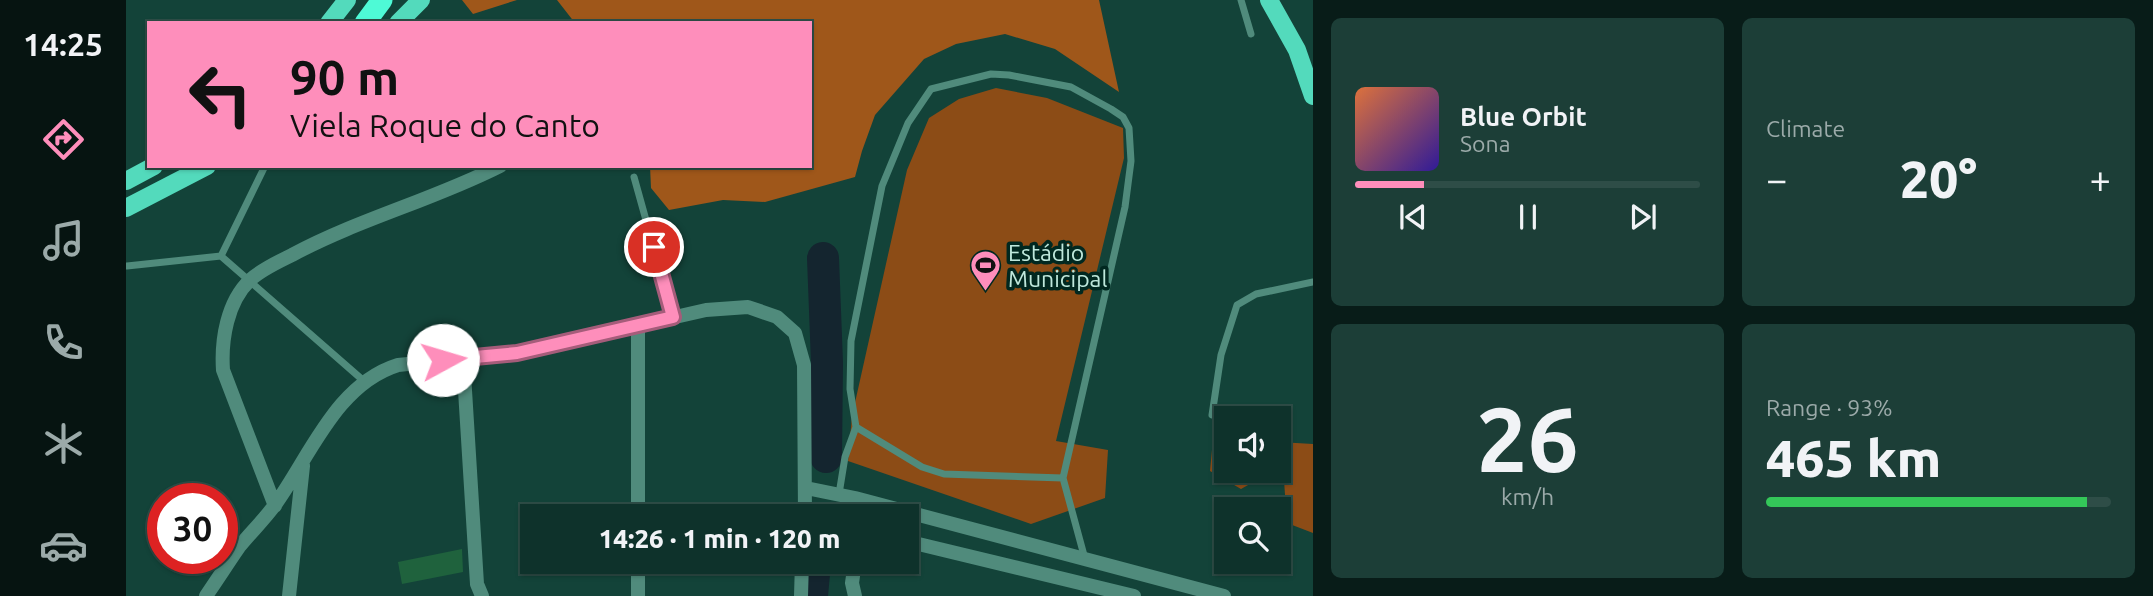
<!DOCTYPE html>
<html lang="en">
<head>
<meta charset="utf-8">
<style>
	:root { --surface:#0e322b; --page:#1c3e37; --text:#f1f3f6; --muted:#9baaa9; --line:#2e4d47; --accent:#fe8ebb }
	body { margin:0; font-family:Ubuntu,sans-serif; background:var(--page); color:var(--text); height:100vh; display:flex; flex-direction:column; font-size:26px; white-space:nowrap }
	* { box-sizing:border-box; margin:0 }
	p { font-size:23px; color:var(--muted) }
	.icon { flex:none; width:38px; height:38px; fill:none; stroke:currentColor; stroke-width:2; stroke-linecap:round; stroke-linejoin:round }
	.map { position:relative; flex:1; overflow:hidden }
	.side { display:flex; flex-direction:column; gap:18px; padding:18px; background:#081c18; width:840px }
	.side>* { flex:none }
	.banner { position:absolute; left:21px; top:21px; width:665px; height:147px; border-radius:0px; box-shadow:0 2px 5px #0004,0 0 0 2px var(--line); background:#fe8ebb; color:#111; overflow:hidden }
	.tools { position:absolute; left:1088px; top:406px; display:grid; gap:14px }
	.tools a { display:grid; place-items:center; width:77px; height:77px; border-radius:0px; background:var(--surface); box-shadow:0 2px 5px #0004,0 0 0 2px var(--line); font-size:35px }
	.speed { position:absolute; left:21px; top:483px; display:flex; gap:14px; font-size:35px; font-weight:700; text-align:center }
	.speed>* { display:grid; place-content:center; width:91px; height:91px; border-radius:50%; background:var(--surface); box-shadow:0 2px 5px #0004,0 0 0 2px var(--line); line-height:1 }
	.speed .limit { border:10px solid #d22; background:#fff; color:#111 }
	.pin { position:absolute; display:grid; place-items:center; width:60px; height:60px; color:#fff; margin:-30px; border:4px solid #fff; border-radius:50%; box-shadow:0 2px 7px #0007 }
	.me { position:absolute; width:77px; margin:-38px; rotate:84deg; stroke-linejoin:round; filter:drop-shadow(0 0 5px #0008) }
	.turn { display:flex; align-items:center; gap:24px; height:147px; padding:0 28px; font-size:32px }
	.turn .icon { width:91px; height:91px; stroke-width:2.5 }
	.turn b { display:block; font-size:49px; line-height:60px }
	.big { font-size:52px; font-weight:800; line-height:1.1 }
	.side .tile { flex:1; display:flex; flex-direction:column; justify-content:center; gap:10px; min-width:0; padding:0 24px; border-radius:10px; background:var(--page) }
	.side .dial { align-items:center; gap:0 }
	.dial b { font-size:91px; line-height:1 }
	.song { display:flex; align-items:center; gap:21px }
	.cover { width:84px; height:84px; border-radius:10px; background:linear-gradient(135deg,hsl(20 70% 55%),hsl(250 70% 35%)) }
	.played { height:7px; border-radius:4px; background:linear-gradient(90deg,var(--accent) 20%,var(--line) 20%) }
	.keys { display:flex; justify-content:space-around; direction:ltr }
	.heat { display:flex; justify-content:space-between; align-items:center; font-size:38px; direction:ltr }
	.charge { height:10px; border-radius:5px; background:linear-gradient(90deg,#34c759 93%,var(--line) 0) }
	.side .tiles { flex:1; display:grid; gap:18px; grid-template-columns:repeat(2,1fr) }
	.trip { position:absolute; left:394px; top:504px; width:399px; height:70px; border-radius:0px; background:var(--surface); box-shadow:0 2px 5px #0004,0 0 0 2px var(--line); font-weight:800; line-height:70px; text-align:center }
	main { display:flex; flex:1; min-height:0 }
	.tabs { display:flex; flex-direction:column; width:126px; justify-content:space-around; align-items:center; background:#061411; color:var(--muted) }
	.tabs .icon { width:49px; height:49px }
	.tabs .active { color:var(--accent) }
	.tabs b { font-size:32px; color:var(--text) }
	.map>svg:first-child { display:block }
	.green { fill:#8c4c16 }
	.forest { fill:#9f571a }
	.lines { fill:none; stroke-linecap:round; stroke-linejoin:round }
	.river { stroke:#14252f; stroke-width:32 }
	.building { fill:#1f623d }
	.lane { stroke:#508b7c; stroke-width:7 }
	.street { stroke:#508b7c; stroke-width:14 }
	.primary { stroke:#53dabc; stroke-width:18 }
	.highway { stroke:#4efad6; stroke-width:21 }
	.route-casing { stroke:#a55c7a; stroke-width:18 }
	.route { stroke:#fe8ebb; stroke-width:12 }
	.labels { text-anchor:middle; stroke-width:7; stroke-linejoin:round; paint-order:stroke }
	.poi-label { font-size:23px; fill:#bfe8dc; stroke:#012820; text-anchor:start }
</style>
</head>
<body>
<main>
<nav class="tabs">
<b>14:25</b>
<svg class="icon active" aria-label="directions" viewBox="0 0 24 24"><path d="M12 3l9 9-9 9-9-9zM9 14v-3h6M13 9l2 2-2 2"/></svg>
<svg class="icon" aria-label="music" viewBox="0 0 24 24"><path d="M9 18V5l10-2v13"/><circle cx="6" cy="18" r="3"/><circle cx="16" cy="16" r="3"/></svg>
<svg class="icon" aria-label="phone" viewBox="0 0 24 24"><path d="M5 4h4l2 5-3 2q2 4 5 5l2-3 5 2v4C11 20 4 13 5 4z"/></svg>
<svg class="icon" aria-label="climate" viewBox="0 0 24 24"><path d="M12 3v18M4 7l16 10M4 17L20 7"/></svg>
<svg class="icon" aria-label="car" viewBox="0 0 24 24"><path d="M5 17H2v-5l4-1 3-4h7l3 4 3 1v5h-3M9 17h6M6 11h13"/><circle cx="7" cy="17" r="2"/><circle cx="17" cy="17" r="2"/></svg>
</nav>
<div class="map">
<svg width="1187" height="596" viewBox="0 0 1187 596">
	<rect width="100%" height="100%" fill="#134339"/>
	<path class="green" d="M 870,88 L 921,98 L 997,128 L 998,158 L 930,441 L 982,450 L 979,498 L 905,524 L 722,461 L 726,416 L 781,170 L 803,118 L 833,99 Z
		M 1087,439 L 1101,440 L 1101,471 L 1147,471 L 1115,489 L 1084,471 Z
		M 1153,442 L 1187,444 L 1187,533 L 1161,523 L 1157,466 L 1153,467 Z"/>
	<path class="forest" d="M 336,0 L 391,0 L 347,14 Z
		M 431,0 L 973,0 L 993,92 L 929,49 L 879,34 L 830,44 L 798,59 L 749,115 L 736,151 L 729,177 L 639,202 L 597,200 L 543,210 L 525,188 L 524,166 L 684,166 L 684,23 L 449,23 Z"/>
	<g class="lines">
		<path class="river" d="M 697,258 L 701,363 L 700,457
			M 686,596 L 689,562"/>
	</g>
	<path class="building" d="M 336,549 L 337,572 L 276,584 L 272,562 Z"/>
	<g class="lines">
		<path class="lane" d="M 1115,0 L 1125,34
			M 508,177 L 547,317
			M 95,256 L 239,382
			M 95,256 L 139,166
			M 1,266 L 95,256
			M 1086,415 L 1095,355 L 1111,305 L 1130,294 L 1187,282
			M 730,427 L 796,467 L 818,474 L 937,478
			M 713,494 L 719,457 L 730,427 L 724,389 L 725,341 L 756,186 L 782,123 L 805,89 L 865,74 L 883,75 L 945,87 L 985,109 L 997,117 L 1003,128 L 1005,161 L 999,207 L 937,478 L 959,559"/>
		<path class="street" d="M 337,358 L 351,584 L 356,596
			M 680,488 L 729,498 L 1098,596
			M 729,498 L 730,516
			M 149,506 L 97,370 C 95,340 101,302 124,280 C 136,269 152,262 166,255 C 233,219 307,200 374,166
			M 512,516 L 512,326
			M 780,541 L 1008,596
			M 80,596 C 91,580 102,563 113,547 C 125,532 140,518 151,502 C 185,454 211,384 272,365 L 391,353 L 580,310 L 622,307 L 651,317 L 669,333 L 678,365 L 679,516
			M 163,596 L 177,466
			M 512,596 L 512,562
			M 675,596 L 676,562
			M 729,596 L 726,583 L 729,562"/>
		<path class="primary" d="M 1143,0 L 1171,50 L 1187,96
			M 203,23 L 221,0
			M 272,23 L 295,0
			M 0,181 L 28,166
			M 0,208 L 81,166"/>
		<path class="highway" d="M 239,23 L 256,0"/>
	</g>
	<g class="lines">
		<defs>
			<path id="route" d="M 317,360 L 391,353 L 547,317 L 528,247"/>
		</defs>
		<use href="#route" class="route-casing"/>
		<use href="#route" class="route"/>
	</g>
	<defs>
		<symbol id="stadium-pin" viewBox="-11 -11 22 30"><path d="M0 17L-7.5 6A9.5 9.5 0 1 1 7.5 6Z" fill="#fe8ebb" stroke="#012820"/><path d="M0-5a6.5 5 0 1 0 0 10a6.5 5 0 1 0 0-10ZM-3.5-1.8h7v3.6h-7Z" fill="#111"/></symbol>
	</defs>
	<g fill-rule="evenodd">
		<use href="#stadium-pin" x="842" y="248" width="35" height="47"/>
	</g>
	<g class="labels">
		<g class="poi-label">
			<text x="882" y="261">Estádio<tspan x="882" dy="26">Municipal</tspan></text>
		</g>
	</g>
</svg>
<div class="tools">
<a><svg class="icon" aria-label="sound" viewBox="0 0 24 24"><path d="M4 9h4l5-4v14l-5-4H4zM17 9q2 3 0 6"/></svg></a>
<a><svg class="icon" aria-label="search" viewBox="0 0 24 24"><circle cx="10" cy="10" r="6"/><path d="M15 15l6 6"/></svg></a>
</div>
<div class="speed"><div class="limit">30</div></div>
<div class="pin" style="left:528px;top:247px;background:#d93025"><svg class="icon" aria-label="arrive" viewBox="0 0 24 24"><path d="M6 21V4h12l-3 4 3 4H6"/></svg></div>
<svg class="me" style="left:317px;top:360px" viewBox="-20 -20 40 40"><circle r="19" fill="#fff"/><path d="M0-13L10 11 0 6-10 11z" fill="#fe8ebb"/></svg>
<div class="trip">14:26 · 1 min · 120 m</div>
<div class="banner">
<div class="turn"><svg class="icon" aria-label="left" viewBox="0 0 24 24"><path d="M17 20v-9H6M10 6l-5 5 5 5"/></svg><div><b>90 m</b>Viela Roque do Canto</div></div>
</div>
</div>
<section class="side">
<div class="tiles">
<div class="tile">
<div class="song"><i class="cover"></i><div><b>Blue Orbit</b><p>Sona</p></div></div>
<div class="played"></div>
<div class="keys"><svg class="icon" aria-label="previous" viewBox="0 0 24 24"><path d="M18 5L8 12l10 7zM5 5v14"/></svg><svg class="icon" aria-label="pause" viewBox="0 0 24 24"><path d="M8 5v14M16 5v14"/></svg><svg class="icon" aria-label="next" viewBox="0 0 24 24"><path d="M6 5l10 7-10 7zM19 5v14"/></svg></div>
</div>
<div class="tile"><p>Climate</p>
<div class="heat"><a>−</a><b class="big">20°</b><a>+</a></div>
</div>
<div class="tile dial"><b>26</b><p>km/h</p></div>
<div class="tile"><p>Range · 93%</p><b class="big">465 km</b><div class="charge"></div></div>
</div>
</section>
</main>
</body>
</html>
